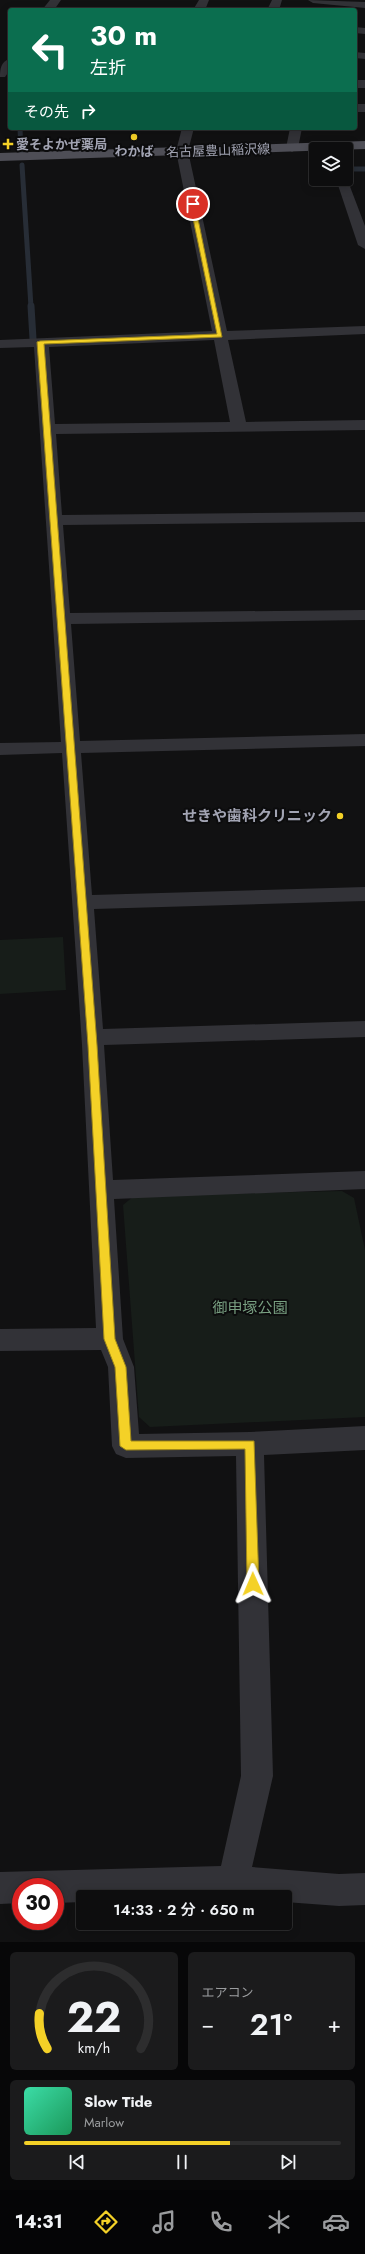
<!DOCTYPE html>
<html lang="ja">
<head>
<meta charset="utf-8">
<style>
	:root { --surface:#0d0d0e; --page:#1b1b1c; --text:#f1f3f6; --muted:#9a9c9e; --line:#2d2d2e; --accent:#f4d127 }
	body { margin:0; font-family:Jost,"Noto Sans JP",sans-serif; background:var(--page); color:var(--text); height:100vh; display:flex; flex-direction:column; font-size:15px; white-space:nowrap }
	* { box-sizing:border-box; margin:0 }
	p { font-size:13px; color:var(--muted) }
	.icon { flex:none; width:22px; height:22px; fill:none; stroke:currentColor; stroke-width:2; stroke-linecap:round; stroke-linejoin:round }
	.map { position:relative; height:1942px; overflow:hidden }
	.sheet { display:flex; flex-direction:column; gap:10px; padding:10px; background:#070708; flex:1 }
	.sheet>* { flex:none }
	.banner { position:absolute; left:8px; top:8px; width:349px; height:122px; border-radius:4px; box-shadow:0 2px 10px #0003,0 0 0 1px var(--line); background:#0b6e4f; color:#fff; overflow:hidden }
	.fabs { position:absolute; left:309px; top:142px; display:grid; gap:8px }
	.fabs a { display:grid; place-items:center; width:44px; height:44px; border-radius:4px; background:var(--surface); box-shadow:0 2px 10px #0003,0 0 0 1px var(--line); font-size:20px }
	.speed { position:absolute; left:12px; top:1878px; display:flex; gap:8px; font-size:20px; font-weight:700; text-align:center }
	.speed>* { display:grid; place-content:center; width:52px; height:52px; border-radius:50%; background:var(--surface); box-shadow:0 2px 10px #0003,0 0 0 1px var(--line); line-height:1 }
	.speed .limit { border:6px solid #d22; background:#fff; color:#111 }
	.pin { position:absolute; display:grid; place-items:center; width:34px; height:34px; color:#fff; margin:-17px; border:2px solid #fff; border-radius:50%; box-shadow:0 1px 4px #0007 }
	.me { position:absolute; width:44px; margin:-22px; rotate:359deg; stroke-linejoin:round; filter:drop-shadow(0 0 3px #0008) }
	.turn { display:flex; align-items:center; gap:14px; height:84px; padding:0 16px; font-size:18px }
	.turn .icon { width:52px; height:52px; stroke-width:2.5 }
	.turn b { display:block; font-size:28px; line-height:34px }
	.then { display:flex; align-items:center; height:38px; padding:0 16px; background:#0003; gap:8px; font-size:15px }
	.big { font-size:30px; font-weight:600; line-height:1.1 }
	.sheet .card { flex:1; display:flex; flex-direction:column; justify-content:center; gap:6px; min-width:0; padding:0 14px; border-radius:6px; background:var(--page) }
	.sheet .dial { align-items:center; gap:0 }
	.dial svg { height:104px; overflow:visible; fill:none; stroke:var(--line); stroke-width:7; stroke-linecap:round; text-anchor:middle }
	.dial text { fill:var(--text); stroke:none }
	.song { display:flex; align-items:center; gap:12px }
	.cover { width:48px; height:48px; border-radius:6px; background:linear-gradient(135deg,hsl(160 70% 55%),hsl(150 70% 35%)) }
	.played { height:4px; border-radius:2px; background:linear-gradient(90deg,var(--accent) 65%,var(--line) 65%) }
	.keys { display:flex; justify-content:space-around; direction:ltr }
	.heat { display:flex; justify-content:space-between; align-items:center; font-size:22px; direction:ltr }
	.sheet .tiles { flex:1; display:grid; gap:10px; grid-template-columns:1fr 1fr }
	.card:last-child { grid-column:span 2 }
	.trip { position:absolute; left:76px; top:1890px; width:216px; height:40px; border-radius:4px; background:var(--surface); box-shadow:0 2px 10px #0003,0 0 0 1px var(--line); font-weight:600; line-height:40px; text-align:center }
	.tab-bar { display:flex; height:64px; justify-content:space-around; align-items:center; background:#050506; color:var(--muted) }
	.tab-bar .icon { width:28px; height:28px }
	.tab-bar .on { color:var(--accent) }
	.tab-bar b { font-size:18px; color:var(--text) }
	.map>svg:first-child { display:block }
	.green { fill:#171d19 }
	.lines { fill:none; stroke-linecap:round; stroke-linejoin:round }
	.stream-far1 { stroke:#272d36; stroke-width:5 }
	.stream { stroke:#272d36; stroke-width:7 }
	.minor { fill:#323237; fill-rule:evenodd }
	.major { fill:#4e4e56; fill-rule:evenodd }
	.route { fill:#f4d127; stroke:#9f8819 }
	.poi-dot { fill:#f4d127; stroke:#0c0c0d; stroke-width:1.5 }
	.labels { text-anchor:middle; stroke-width:4; stroke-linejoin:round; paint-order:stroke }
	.far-poi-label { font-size:13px; font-weight:bold; fill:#a2a4b3; stroke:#0c0c0d; text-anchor:start }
	.far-street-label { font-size:13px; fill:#a2a4b3; stroke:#0c0c0d }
	.poi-label { font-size:15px; font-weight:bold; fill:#a2a4b3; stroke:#0c0c0d; text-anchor:end }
	.park-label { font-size:15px; fill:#789f81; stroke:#0c0c0d }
</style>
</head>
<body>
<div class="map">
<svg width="365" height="1942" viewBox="0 0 365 1942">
	<rect width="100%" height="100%" fill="#111112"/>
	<path class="green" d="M 63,937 L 66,990 L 0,994 L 0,940 Z
		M 342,1191 L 354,1198 L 365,1250 L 365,1417 L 150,1427 L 139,1417 L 123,1205 L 134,1196 Z"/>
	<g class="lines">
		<path class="stream-far1" d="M 20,128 L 21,152
			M 22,165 L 31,307
			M 346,169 L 365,169"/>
		<path class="stream" d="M 31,306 L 33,339"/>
		<path class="minor" d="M 50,0 L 61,0 L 54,10 L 42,10 Z
			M 199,0 L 209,0 L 205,10 L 193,10 Z
			M 272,0 L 282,0 L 279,10 L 267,10 Z
			M 308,0 L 365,2 L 365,8 L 313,3 Z
			M 355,27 L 365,28 L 365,34 L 355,33 Z
			M 355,52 L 365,53 L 365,59 L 355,58 Z
			M 10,59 L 10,70 L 5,77 L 0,77 C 0,69 1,61 10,59 Z
			M 355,80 L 365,80 L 365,88 L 355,88 Z
			M 355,104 L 365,104 L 365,112 L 355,112 Z
			M 182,128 L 194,128 L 188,151 L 227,331 L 365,326 L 365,334 L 228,340 L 246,422 L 365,420 L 365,430 L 56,434 L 62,515 L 365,512 L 365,522 L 63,525 L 70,613 L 365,610 L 365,620 L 71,624 L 80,741 L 365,734 L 365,746 L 81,753 L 92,895 L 365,887 L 365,901 L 94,909 L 103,1029 L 365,1021 L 365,1037 L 104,1045 L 113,1180 L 365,1171 L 365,1189 L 114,1199 L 123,1339 L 134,1367 L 139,1434 L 250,1432 L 365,1426 L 365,1450 L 264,1455 L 273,1776 L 252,1867 L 339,1874 L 365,1873 L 365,1905 L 339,1906 L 285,1902 L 285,1897 L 83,1897 L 83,1902 L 55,1903 L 55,1887 L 21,1887 L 21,1903 L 0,1904 L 0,1872 L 221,1866 L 241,1776 L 236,1456 L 126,1458 L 116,1454 L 112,1446 L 108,1367 L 101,1350 L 0,1351 L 0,1329 L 96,1328 L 82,1045 L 62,753 L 0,755 L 0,743 L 61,742 L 34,347 L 0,348 L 0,340 L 212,331 L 176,151 ZM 214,340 L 230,422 L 55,424 L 49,347 Z
			M 290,128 L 302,128 L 298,148 L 292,152 L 286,148 Z
			M 346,176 L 365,226 L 365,249 L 358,245 L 336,179 L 346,179 Z"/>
		<path class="major" d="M 365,141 L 365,149 L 0,161 L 0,153 Z"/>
	</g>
	<path class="route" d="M 193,202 L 195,204 L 222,337 L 44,344 L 97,1045 L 115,1339 L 126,1367 L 131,1441 L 254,1441 L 259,1584 L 257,1588 L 253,1590 L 249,1588 L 247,1584 L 245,1449 L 126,1450 L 120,1446 L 115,1367 L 104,1339 L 88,1045 L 37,342 L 40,341 L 217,334 L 190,204 Z"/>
	<g class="poi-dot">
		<circle cx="134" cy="137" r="4"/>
		<path d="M6 138h4v4h4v4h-4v4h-4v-4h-4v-4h4z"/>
		<circle cx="340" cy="816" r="4"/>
	</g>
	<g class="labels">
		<g class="far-poi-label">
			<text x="16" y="149">愛そよかぜ薬局</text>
			<text x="134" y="156" text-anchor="middle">わかば</text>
		</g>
		<g class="far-street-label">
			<text transform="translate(218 150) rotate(-2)" y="5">名古屋豊山稲沢線</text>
		</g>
		<g class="poi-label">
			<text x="332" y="821">せきや歯科クリニック</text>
		</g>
		<g class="park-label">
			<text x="250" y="1313">御申塚公園</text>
		</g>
	</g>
</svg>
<div class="fabs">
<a><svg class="icon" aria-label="layers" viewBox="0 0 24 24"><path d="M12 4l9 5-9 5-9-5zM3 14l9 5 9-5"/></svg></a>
</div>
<div class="speed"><div class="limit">30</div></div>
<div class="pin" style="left:193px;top:204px;background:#d93025"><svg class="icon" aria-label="arrive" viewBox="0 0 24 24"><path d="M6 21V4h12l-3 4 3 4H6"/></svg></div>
<svg class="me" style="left:253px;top:1584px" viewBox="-20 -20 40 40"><path d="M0-17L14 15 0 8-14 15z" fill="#f4d127" stroke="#fff" stroke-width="4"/></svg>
<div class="trip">14:33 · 2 分 · 650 m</div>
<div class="banner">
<div class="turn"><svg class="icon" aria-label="left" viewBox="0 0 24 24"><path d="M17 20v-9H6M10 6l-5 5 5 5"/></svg><div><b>30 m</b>左折</div></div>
<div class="then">その先<svg class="icon" aria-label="right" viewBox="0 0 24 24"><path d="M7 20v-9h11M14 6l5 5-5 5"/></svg></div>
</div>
</div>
<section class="sheet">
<div class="tiles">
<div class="card dial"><svg viewBox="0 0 100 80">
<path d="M14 69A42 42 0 1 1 86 69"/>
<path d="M14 69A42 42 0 0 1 8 42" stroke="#f4d127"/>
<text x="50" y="56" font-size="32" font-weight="700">22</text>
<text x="50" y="72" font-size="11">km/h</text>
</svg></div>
<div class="card"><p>エアコン</p>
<div class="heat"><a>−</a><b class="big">21°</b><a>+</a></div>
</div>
<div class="card">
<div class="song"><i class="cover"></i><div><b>Slow Tide</b><p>Marlow</p></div></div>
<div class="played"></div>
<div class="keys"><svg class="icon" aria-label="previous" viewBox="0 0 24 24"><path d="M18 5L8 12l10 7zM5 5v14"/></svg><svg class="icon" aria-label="pause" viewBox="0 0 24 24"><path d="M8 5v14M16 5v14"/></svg><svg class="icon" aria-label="next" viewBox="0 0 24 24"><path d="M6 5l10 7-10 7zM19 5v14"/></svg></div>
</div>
</div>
</section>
<nav class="tab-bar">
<b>14:31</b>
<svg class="icon on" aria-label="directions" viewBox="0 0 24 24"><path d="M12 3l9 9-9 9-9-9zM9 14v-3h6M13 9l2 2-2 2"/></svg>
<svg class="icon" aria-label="music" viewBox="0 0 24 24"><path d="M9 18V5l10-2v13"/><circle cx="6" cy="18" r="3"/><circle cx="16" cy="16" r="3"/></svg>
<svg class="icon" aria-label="phone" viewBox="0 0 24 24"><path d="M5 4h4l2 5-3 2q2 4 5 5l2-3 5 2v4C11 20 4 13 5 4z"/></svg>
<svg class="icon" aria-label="climate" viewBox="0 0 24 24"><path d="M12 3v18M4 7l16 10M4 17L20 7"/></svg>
<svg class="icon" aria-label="car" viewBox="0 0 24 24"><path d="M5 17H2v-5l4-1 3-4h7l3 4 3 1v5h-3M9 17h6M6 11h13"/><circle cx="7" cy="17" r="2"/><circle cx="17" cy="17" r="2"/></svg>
</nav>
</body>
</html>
